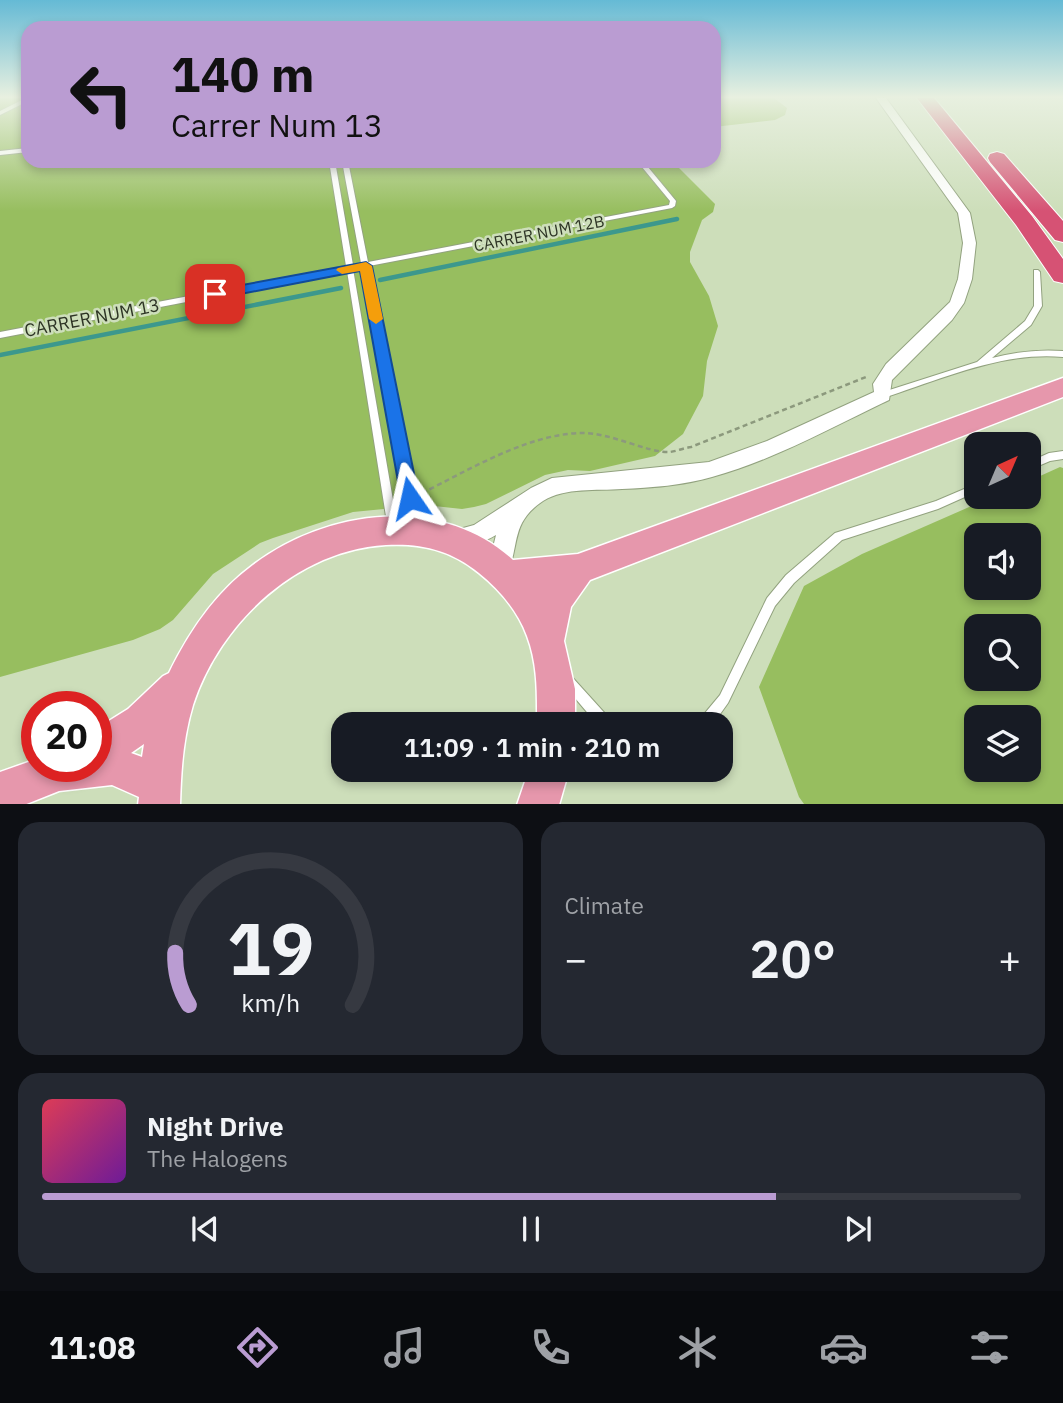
<!DOCTYPE html>
<html lang="en">
<head>
<meta charset="utf-8">
<style>
	:root { --surface:#171b24; --page:#242831; --text:#f1f3f6; --muted:#9ea1a6; --line:#363941; --accent:#ba9cd2 }
	body { margin:0; font-family:"IBM Plex Sans",sans-serif; background:var(--page); color:var(--text); height:100vh; display:flex; flex-direction:column; font-size:26px; white-space:nowrap }
	* { box-sizing:border-box; margin:0 }
	p { font-size:23px; color:var(--muted) }
	.icon { flex:none; width:38px; height:38px; fill:none; stroke:currentColor; stroke-width:2; stroke-linecap:round; stroke-linejoin:round }
	.map { position:relative; height:804px; overflow:hidden }
	.panel { display:flex; flex-direction:column; gap:18px; padding:18px; background:#0d0f14; flex:1 }
	.panel>* { flex:none }
	.hud { position:absolute; left:21px; top:21px; width:700px; height:147px; border-radius:21px; box-shadow:0 4px 10px #0003; background:#ba9cd2; color:#111; overflow:hidden }
	.needle { width:46px; rotate:44deg }
	.controls { position:absolute; left:964px; top:432px; display:grid; gap:14px }
	.controls a { display:grid; place-items:center; width:77px; height:77px; border-radius:14px; background:var(--surface); box-shadow:0 4px 10px #0003; font-size:35px }
	.speed { position:absolute; left:21px; top:691px; display:flex; gap:14px; font-size:35px; font-weight:700; text-align:center }
	.speed>* { display:grid; place-content:center; width:91px; height:91px; border-radius:50%; background:var(--surface); box-shadow:0 4px 10px #0003; line-height:1 }
	.speed .limit { border:10px solid #d22; background:#fff; color:#111 }
	.pin { position:absolute; display:grid; place-items:center; width:60px; height:60px; color:#fff; margin:-30px; border-radius:14px; box-shadow:0 4px 10px #0006 }
	.me { position:absolute; width:77px; margin:-38px; rotate:349deg; stroke-linejoin:round; filter:drop-shadow(0 0 5px #0008) }
	.turn { display:flex; align-items:center; gap:24px; height:147px; padding:0 35px; font-size:32px }
	.turn .icon { width:91px; height:91px; stroke-width:2.5 }
	.turn b { display:block; font-size:49px; line-height:60px }
	.big { font-size:52px; font-weight:600; line-height:1.1 }
	.panel .card { flex:1; display:flex; flex-direction:column; justify-content:center; gap:10px; min-width:0; padding:0 24px; border-radius:21px; background:var(--page) }
	.panel .dial { align-items:center; gap:0 }
	.dial svg { height:182px; overflow:visible; fill:none; stroke:var(--line); stroke-width:7; stroke-linecap:round; text-anchor:middle }
	.dial text { fill:var(--text); stroke:none }
	.song { display:flex; align-items:center; gap:21px }
	.cover { width:84px; height:84px; border-radius:10px; background:linear-gradient(135deg,hsl(350 70% 55%),hsl(280 70% 35%)) }
	.played { height:7px; border-radius:4px; background:linear-gradient(90deg,var(--accent) 75%,var(--line) 75%) }
	.keys { display:flex; justify-content:space-around; direction:ltr }
	.heat { display:flex; justify-content:space-between; align-items:center; font-size:38px; direction:ltr }
	.panel .tiles { flex:1; display:grid; gap:18px; grid-template-columns:1fr 1fr }
	.card:last-child { grid-column:span 2 }
	.trip { position:absolute; left:331px; top:712px; width:402px; height:70px; border-radius:21px; background:var(--surface); box-shadow:0 4px 10px #0003; font-weight:600; line-height:70px; text-align:center }
	.menu { display:flex; height:112px; justify-content:space-around; align-items:center; background:#090b0e; color:var(--muted) }
	.menu .icon { width:49px; height:49px }
	.menu .active { color:var(--accent) }
	.menu b { font-size:32px; color:var(--text) }
	.map>svg:first-child { display:block }
	.green { fill:#97be5f; fill-rule:evenodd }
	.lines { fill:none; stroke-linecap:round; stroke-linejoin:round }
	.stream { stroke:#3c988d; stroke-width:4.5 }
	.service-casing { stroke:#92a27f; stroke-width:2 }
	.minor-casing { stroke:#92a27f; stroke-width:2 }
	.primary-casing { stroke:#fff; stroke-width:3 }
	.motorway-casing { stroke:#fff; stroke-width:2 }
	.path { stroke:#8c997d; stroke-width:2.5; stroke-dasharray:5 3.5; stroke-linecap:butt }
	.service { fill:#fff; fill-rule:evenodd }
	.minor { fill:#fff; fill-rule:evenodd }
	.primary { fill:#e697ac; fill-rule:evenodd }
	.motorway { fill:#d65274; fill-rule:evenodd }
	.route { fill:#1a73e8; stroke:#114b97; stroke-width:2 }
	.slow { fill:#f59e0b }
	.labels { text-anchor:middle; stroke-width:5; stroke-linejoin:round; paint-order:stroke }
	.far-street-label { font-size:16px; fill:#2d3425; stroke:#cddeba }
	.street-label { font-size:18px; fill:#2d3425; stroke:#cddeba }
</style>
</head>
<body>
<div class="map">
<svg width="1063" height="805" viewBox="0 0 1063 805">
	<rect width="100%" height="100%" fill="#cddeba"/>
	<path class="green" d="M 0,98 L 28,98 L 28,161 L 672,161 L 715,204 L 713,212 L 702,220 L 690,252 L 690,262 L 709,296 L 718,326 L 707,361 L 703,396 L 683,434 L 655,456 L 590,471 L 568,470 L 545,475 L 486,504 L 474,507 L 462,509 L 425,505 L 353,512 L 273,538 L 260,543 L 213,574 L 173,620 L 160,629 L 133,640 L 0,677 Z
		M 714,98 L 774,98 L 787,108 L 785,115 L 775,120 L 714,127 Z
		M 1060,467 L 1063,468 L 1063,804 L 804,804 L 799,797 L 759,687 L 804,586 L 862,554 L 992,497 L 1029,497 L 1029,481 ZM 976,536 L 1029,536 L 1029,588 L 976,588 ZM 976,626 L 1029,626 L 1029,679 L 976,679 ZM 976,718 L 1029,718 L 1029,770 L 976,770 Z"/>
	<g class="lines">
		<path class="stream" d="M 380,280 L 677,219
			M 0,355 L 341,288"/>
		<defs>
			<path id="service" d="M 26,98 L 28,98 L 28,101 L 0,115 L 0,111 Z
				M 28,148 L 28,152 L 0,155 L 0,151 Z
				M 329,161 L 335,161 L 353,265 L 361,263 L 342,161 L 348,161 L 368,262 L 669,205 L 670,201 L 637,161 L 643,161 L 676,201 L 675,206 L 672,208 L 369,266 L 415,497 L 425,514 L 434,525 L 433,528 L 429,530 C 417,523 411,510 405,498 L 362,268 L 353,269 L 398,529 L 397,532 L 393,534 L 389,532 L 388,529 L 347,271 L 0,338 L 0,332 L 346,266 Z
				M 1034,270 L 1038,270 L 1040,272 L 1042,306 L 1031,325 L 992,358 C 1016,352 1039,349 1063,351 L 1063,357 C 1003,351 939,380 883,398 L 880,397 L 879,395 L 880,393 L 977,362 L 1025,321 L 1034,306 Z
				M 1063,451 L 1063,459 L 1050,461 L 1029,470 L 1029,462 L 1049,453 Z
				M 976,484 L 976,492 L 938,509 L 842,540 L 794,583 L 775,606 L 728,703 L 713,724 L 699,724 L 700,719 L 720,695 L 767,598 L 786,575 L 835,533 L 936,501 Z
				M 568,675 L 572,677 L 610,719 L 611,724 L 597,724 L 564,685 L 562,681 L 564,677 Z"/>
			<path id="minor" d="M 876,98 L 886,98 L 970,213 L 976,243 L 972,279 L 964,303 L 952,320 L 892,380 L 889,400 C 832,427 774,460 712,477 C 685,485 650,488 622,489 C 596,491 566,487 543,501 C 510,523 520,545 507,575 L 499,578 L 491,575 L 488,568 L 496,535 C 482,543 460,553 445,547 L 441,540 L 445,533 L 474,525 L 531,488 L 552,478 L 709,462 L 767,441 L 874,392 L 873,384 L 886,364 L 950,302 L 958,279 L 963,243 L 958,213 Z"/>
			<path id="primary" d="M 1063,378 L 1063,397 L 590,580 L 571,607 L 564,641 L 575,689 L 575,724 L 537,724 C 537,694 538,665 527,636 C 518,611 499,589 479,573 C 451,550 421,543 386,545 C 298,550 220,622 193,705 C 183,738 181,771 180,805 L 138,805 L 139,797 L 112,785 L 59,791 L 24,805 L 0,805 L 0,772 L 37,759 L 37,766 L 96,766 L 96,729 L 128,709 L 163,676 L 169,673 C 189,632 215,593 253,565 C 326,509 442,494 513,560 L 578,554 ZM 144,744 L 142,757 L 131,753 Z
				M 529,770 L 569,770 L 559,805 L 517,805 Z"/>
			<path id="motorway" d="M 917,98 L 934,98 L 1032,216 L 1063,259 L 1063,283 L 1054,281 L 1016,225 Z
				M 997,152 L 1004,154 L 1063,221 L 1063,242 L 1055,240 L 990,162 L 988,158 L 990,154 Z"/>
		</defs>
		<use href="#service" class="service-casing"/>
		<use href="#minor" class="minor-casing"/>
		<use href="#primary" class="primary-casing"/>
		<use href="#motorway" class="motorway-casing"/>
		<path class="path" d="M 422,493 C 469,470 528,434 581,433 C 610,432 647,453 670,452 C 677,451 684,448 691,447 L 866,377"/>
		<use href="#service" class="service"/>
		<use href="#minor" class="minor"/>
		<use href="#primary" class="primary"/>
		<use href="#motorway" class="motorway"/>
	</g>
	<linearGradient id="sky" x2="0" y2="1"><stop stop-color="#65bad5"/><stop offset="0.46" stop-color="#e8f0e0"/><stop offset="1" stop-color="#e8f0e0" stop-opacity="0"/></linearGradient>
	<rect width="1063" height="211" fill="url(#sky)"/>
	<path class="route" d="M 366,262 L 372,266 L 419,498 L 416,504 L 410,506 L 404,504 L 401,498 L 360,271 L 215,299 L 209,294 L 215,290 Z"/>
	<path class="slow" d="M 366,262 L 372,266 L 383,319 L 376,324 L 369,319 L 360,271 L 342,274 L 336,270 L 338,268 Z"/>
	<g class="labels">
		<g class="far-street-label">
			<text transform="translate(539 233) rotate(-11)" y="6">CARRER NUM 12B</text>
		</g>
		<g class="street-label">
			<text transform="translate(92 318) rotate(-11)" y="6">CARRER NUM 13</text>
		</g>
	</g>
</svg>
<div class="controls">
<a><svg class="needle" viewBox="-14 -14 28 28"><path d="M0-13l5 13h-10z" fill="#e53935"/><path d="M0 13l5-13h-10z" fill="#9ea1a6"/></svg></a>
<a><svg class="icon" aria-label="sound" viewBox="0 0 24 24"><path d="M4 9h4l5-4v14l-5-4H4zM17 9q2 3 0 6"/></svg></a>
<a><svg class="icon" aria-label="search" viewBox="0 0 24 24"><circle cx="10" cy="10" r="6"/><path d="M15 15l6 6"/></svg></a>
<a><svg class="icon" aria-label="layers" viewBox="0 0 24 24"><path d="M12 4l9 5-9 5-9-5zM3 14l9 5 9-5"/></svg></a>
</div>
<div class="speed"><div class="limit">20</div></div>
<div class="pin" style="left:215px;top:294px;background:#d93025"><svg class="icon" aria-label="arrive" viewBox="0 0 24 24"><path d="M6 21V4h12l-3 4 3 4H6"/></svg></div>
<svg class="me" style="left:410px;top:498px" viewBox="-20 -20 40 40"><path d="M0-17L14 15 0 8-14 15z" fill="#1a73e8" stroke="#fff" stroke-width="4"/></svg>
<div class="trip">11:09 · 1 min · 210 m</div>
<div class="hud">
<div class="turn"><svg class="icon" aria-label="left" viewBox="0 0 24 24"><path d="M17 20v-9H6M10 6l-5 5 5 5"/></svg><div><b>140 m</b>Carrer Num 13</div></div>
</div>
</div>
<section class="panel">
<div class="tiles">
<div class="card dial"><svg viewBox="0 0 100 80">
<path d="M14 69A42 42 0 1 1 86 69"/>
<path d="M14 69A42 42 0 0 1 8 46" stroke="#ba9cd2"/>
<text x="50" y="56" font-size="32" font-weight="700">19</text>
<text x="50" y="72" font-size="11">km/h</text>
</svg></div>
<div class="card"><p>Climate</p>
<div class="heat"><a>−</a><b class="big">20°</b><a>+</a></div>
</div>
<div class="card">
<div class="song"><i class="cover"></i><div><b>Night Drive</b><p>The Halogens</p></div></div>
<div class="played"></div>
<div class="keys"><svg class="icon" aria-label="previous" viewBox="0 0 24 24"><path d="M18 5L8 12l10 7zM5 5v14"/></svg><svg class="icon" aria-label="pause" viewBox="0 0 24 24"><path d="M8 5v14M16 5v14"/></svg><svg class="icon" aria-label="next" viewBox="0 0 24 24"><path d="M6 5l10 7-10 7zM19 5v14"/></svg></div>
</div>
</div>
</section>
<nav class="menu">
<b>11:08</b>
<svg class="icon active" aria-label="directions" viewBox="0 0 24 24"><path d="M12 3l9 9-9 9-9-9zM9 14v-3h6M13 9l2 2-2 2"/></svg>
<svg class="icon" aria-label="music" viewBox="0 0 24 24"><path d="M9 18V5l10-2v13"/><circle cx="6" cy="18" r="3"/><circle cx="16" cy="16" r="3"/></svg>
<svg class="icon" aria-label="phone" viewBox="0 0 24 24"><path d="M5 4h4l2 5-3 2q2 4 5 5l2-3 5 2v4C11 20 4 13 5 4z"/></svg>
<svg class="icon" aria-label="climate" viewBox="0 0 24 24"><path d="M12 3v18M4 7l16 10M4 17L20 7"/></svg>
<svg class="icon" aria-label="car" viewBox="0 0 24 24"><path d="M5 17H2v-5l4-1 3-4h7l3 4 3 1v5h-3M9 17h6M6 11h13"/><circle cx="7" cy="17" r="2"/><circle cx="17" cy="17" r="2"/></svg>
<svg class="icon" aria-label="filters" viewBox="0 0 24 24"><path d="M4 7h16M4 17h16"/><circle cx="9" cy="7" r="2"/><circle cx="15" cy="17" r="2"/></svg>
</nav>
</body>
</html>
